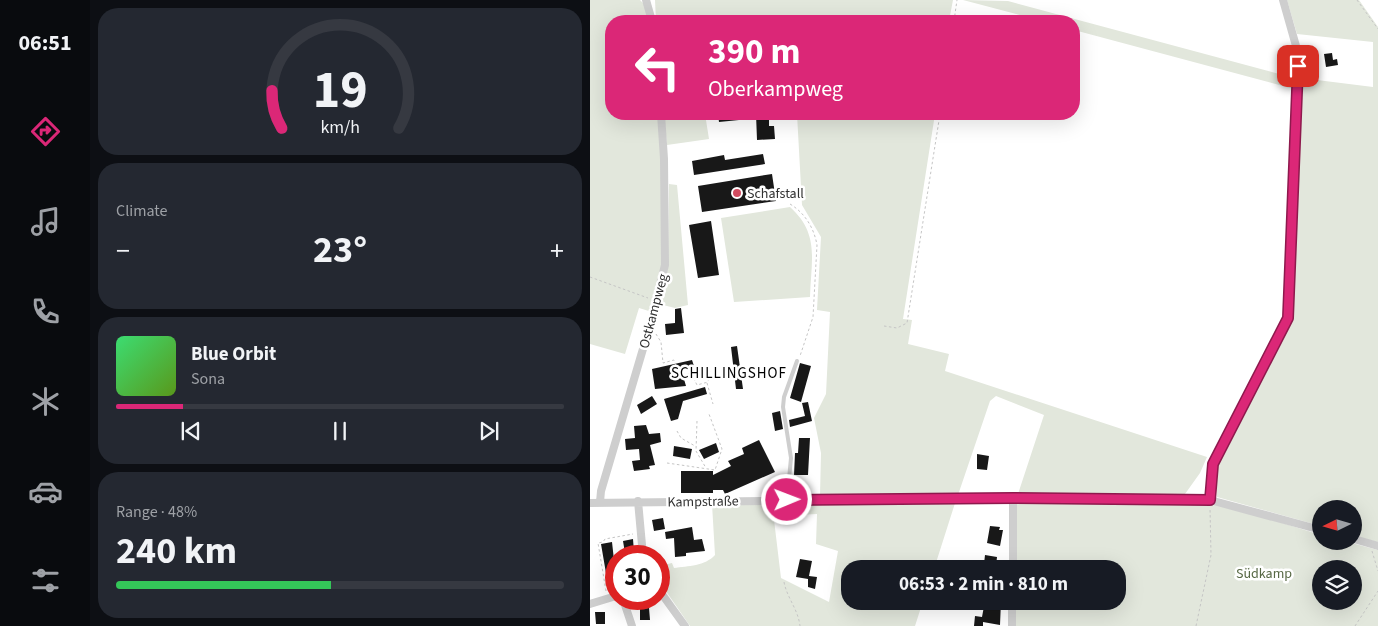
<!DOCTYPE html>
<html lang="en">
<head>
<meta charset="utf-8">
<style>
	:root { --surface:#171b24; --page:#242831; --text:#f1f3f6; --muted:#9ea1a6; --line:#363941; --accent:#db2777 }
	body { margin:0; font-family:"Source Sans 3",sans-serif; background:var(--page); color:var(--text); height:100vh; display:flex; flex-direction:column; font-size:19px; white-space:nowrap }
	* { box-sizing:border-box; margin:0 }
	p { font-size:16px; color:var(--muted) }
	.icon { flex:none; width:28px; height:28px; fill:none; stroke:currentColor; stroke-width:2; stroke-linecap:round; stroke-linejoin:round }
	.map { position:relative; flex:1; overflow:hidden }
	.details { display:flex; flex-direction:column; gap:8px; padding:8px; background:#0d0f14; width:500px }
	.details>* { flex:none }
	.hud { position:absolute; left:15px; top:15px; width:475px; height:105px; border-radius:20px; box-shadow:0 5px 20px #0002; background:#db2777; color:#fff; overflow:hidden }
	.needle { width:32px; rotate:265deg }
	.controls { position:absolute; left:722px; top:500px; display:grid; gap:10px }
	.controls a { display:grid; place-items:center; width:50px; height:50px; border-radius:50%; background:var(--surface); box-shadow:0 5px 20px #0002; font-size:25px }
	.speed { position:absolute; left:15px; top:545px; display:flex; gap:10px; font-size:25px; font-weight:700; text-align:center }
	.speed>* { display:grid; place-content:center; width:65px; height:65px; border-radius:50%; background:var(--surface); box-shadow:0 5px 20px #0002; line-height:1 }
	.speed .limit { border:8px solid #d22; background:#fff; color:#111 }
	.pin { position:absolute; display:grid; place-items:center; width:42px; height:42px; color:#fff; margin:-21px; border-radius:10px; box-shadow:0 2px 8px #0006 }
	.me { position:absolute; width:55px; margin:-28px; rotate:89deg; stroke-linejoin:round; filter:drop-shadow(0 0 4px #0008) }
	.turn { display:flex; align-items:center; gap:18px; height:105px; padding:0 20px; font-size:22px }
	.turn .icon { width:65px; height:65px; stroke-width:2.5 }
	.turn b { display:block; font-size:35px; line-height:42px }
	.big { font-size:38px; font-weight:700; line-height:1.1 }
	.details .widget { flex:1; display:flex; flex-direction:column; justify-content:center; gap:8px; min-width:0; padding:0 18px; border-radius:20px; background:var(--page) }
	.details .dial { align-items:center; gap:0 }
	.dial svg { height:130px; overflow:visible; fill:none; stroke:var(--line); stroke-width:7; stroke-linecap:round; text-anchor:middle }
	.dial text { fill:var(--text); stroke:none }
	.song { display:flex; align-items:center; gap:15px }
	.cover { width:60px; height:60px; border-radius:8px; background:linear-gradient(135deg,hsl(140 70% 55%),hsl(90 70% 35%)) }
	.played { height:5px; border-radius:2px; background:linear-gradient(90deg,var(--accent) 15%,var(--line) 15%) }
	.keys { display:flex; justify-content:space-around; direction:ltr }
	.heat { display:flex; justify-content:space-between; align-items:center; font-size:28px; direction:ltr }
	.charge { height:8px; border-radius:4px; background:linear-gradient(90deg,#34c759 48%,var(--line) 0) }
	.trip { position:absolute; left:251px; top:560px; width:285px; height:50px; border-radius:20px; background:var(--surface); box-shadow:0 5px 20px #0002; font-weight:700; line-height:50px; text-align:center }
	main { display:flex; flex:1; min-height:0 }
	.menu { display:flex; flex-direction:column; width:90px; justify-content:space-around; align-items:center; background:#090b0e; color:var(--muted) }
	.menu .icon { width:35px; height:35px }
	.menu .active { color:var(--accent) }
	.menu b { font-size:22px; color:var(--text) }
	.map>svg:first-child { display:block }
	.green { fill:#e2e7dc; fill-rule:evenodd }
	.building { fill:#181818 }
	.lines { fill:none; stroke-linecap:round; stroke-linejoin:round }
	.path { stroke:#c5c5c5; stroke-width:1; stroke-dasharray:2.5 2.5; stroke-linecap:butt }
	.service { stroke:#cecece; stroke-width:4 }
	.minor { stroke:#cecece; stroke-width:8 }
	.route-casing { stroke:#8e194d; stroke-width:12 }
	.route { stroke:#db2777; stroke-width:9 }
	.poi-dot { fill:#d14b5f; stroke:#fff; stroke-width:2 }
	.labels { text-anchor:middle; stroke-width:5; stroke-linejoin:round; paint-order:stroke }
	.poi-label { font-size:14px; fill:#313131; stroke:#fff; text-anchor:start }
	.street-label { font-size:14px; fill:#313131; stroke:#fff }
	.park-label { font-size:14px; fill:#576844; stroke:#fff }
	.neighbourhood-label { font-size:15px; letter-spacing:1px; fill:#000; stroke:#fff }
</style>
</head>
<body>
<main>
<nav class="menu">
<b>06:51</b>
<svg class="icon active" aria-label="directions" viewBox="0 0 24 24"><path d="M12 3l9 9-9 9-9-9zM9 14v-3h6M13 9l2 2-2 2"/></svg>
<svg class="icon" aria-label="music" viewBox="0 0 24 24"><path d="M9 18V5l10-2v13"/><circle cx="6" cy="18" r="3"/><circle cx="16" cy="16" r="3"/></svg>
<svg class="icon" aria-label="phone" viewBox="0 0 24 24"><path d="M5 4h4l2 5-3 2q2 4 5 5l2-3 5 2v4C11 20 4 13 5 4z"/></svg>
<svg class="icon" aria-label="climate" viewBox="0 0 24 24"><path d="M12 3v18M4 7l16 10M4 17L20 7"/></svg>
<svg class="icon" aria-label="car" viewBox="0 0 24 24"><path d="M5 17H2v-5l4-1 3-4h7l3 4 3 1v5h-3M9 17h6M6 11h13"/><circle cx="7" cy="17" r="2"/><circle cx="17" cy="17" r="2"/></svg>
<svg class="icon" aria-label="filters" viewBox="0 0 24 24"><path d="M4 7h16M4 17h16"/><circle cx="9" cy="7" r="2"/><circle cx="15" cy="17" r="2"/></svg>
</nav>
<section class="details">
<div class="widget dial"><svg viewBox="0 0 100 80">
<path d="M14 69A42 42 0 1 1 86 69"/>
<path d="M14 69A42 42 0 0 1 8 46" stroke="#db2777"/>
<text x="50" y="56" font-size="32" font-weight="700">19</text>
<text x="50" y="72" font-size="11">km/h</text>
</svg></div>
<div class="widget"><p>Climate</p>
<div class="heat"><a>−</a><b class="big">23°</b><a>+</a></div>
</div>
<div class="widget">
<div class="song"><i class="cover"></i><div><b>Blue Orbit</b><p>Sona</p></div></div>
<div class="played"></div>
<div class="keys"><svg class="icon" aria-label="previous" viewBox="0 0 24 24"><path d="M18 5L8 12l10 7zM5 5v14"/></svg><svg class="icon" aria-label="pause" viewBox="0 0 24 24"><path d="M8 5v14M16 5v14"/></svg><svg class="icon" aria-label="next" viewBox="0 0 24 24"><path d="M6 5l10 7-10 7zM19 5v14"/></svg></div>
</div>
<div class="widget"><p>Range · 48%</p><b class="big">240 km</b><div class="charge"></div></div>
</section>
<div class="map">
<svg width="788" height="626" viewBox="0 0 788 626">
	<rect width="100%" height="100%" fill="#fff"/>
	<path class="green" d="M 0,0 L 50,0 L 55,5 L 59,21 L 21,21 L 21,114 L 68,114 L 71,160 L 73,265 L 62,312 L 49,308 L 35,354 L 0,344 Z
		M 65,0 L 363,0 L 359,21 L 66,21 Z
		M 373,0 L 418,1 L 704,78 L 704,89 L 484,30 L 484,21 L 452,21 Z
		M 697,0 L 769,0 L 788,27 L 788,542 L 764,536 L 764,509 L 731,509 L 731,526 L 627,497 L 625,467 L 702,320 L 711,78 L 783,87 L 783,42 L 707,34 Z
		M 74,114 L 115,114 L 119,139 L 77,145 Z
		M 207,114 L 345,114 L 313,319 L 322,320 L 318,344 L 359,354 L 355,371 L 617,457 L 610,473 L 595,494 L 572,496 L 428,494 L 454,415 L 406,396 L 400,401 L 368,495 L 230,496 L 231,453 L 224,418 L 236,394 L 240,312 L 227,310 L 231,237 L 212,205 Z
		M 79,184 L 87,185 L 98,305 L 85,308 L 69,304 L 78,266 Z
		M 200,207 C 230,234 221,260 220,297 L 144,302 L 131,218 Z
		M 366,500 L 344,569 L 260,569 L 260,601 L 333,601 L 325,626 L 100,626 L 69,581 L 69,566 L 82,563 L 84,568 C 98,566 115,566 125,555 L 122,504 L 182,503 L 191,578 L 239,602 L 248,551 L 226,544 L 227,514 L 188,516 L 188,505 Z
		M 423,500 L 628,503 L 731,535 L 731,541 L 754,541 L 788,550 L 788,626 L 424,626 L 424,601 L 528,601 L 528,569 L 424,569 ZM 731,569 L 764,569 L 764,601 L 731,601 Z"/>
	<path class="building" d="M 742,53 L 743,60 L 747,59 L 748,65 L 736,67 L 734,54 Z
		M 128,114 L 148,114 L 149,120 L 129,122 Z
		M 166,114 L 179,114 L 179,126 L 184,126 L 185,139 L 167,140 Z
		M 173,154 L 175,164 L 104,175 L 102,161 L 134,155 L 135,160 Z
		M 182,174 L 186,201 L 112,212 L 108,186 Z
		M 121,221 L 129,275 L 108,278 L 99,225 Z
		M 91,308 L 94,333 L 76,335 L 75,324 L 85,323 L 85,309 Z
		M 147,346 L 153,389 L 146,389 L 141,347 Z
		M 102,360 L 104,366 L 91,369 L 96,386 L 65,389 L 62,369 Z
		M 210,363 L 221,366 L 211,402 L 200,398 Z
		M 115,387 L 117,394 L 93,401 L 88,419 L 81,421 L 74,399 Z
		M 62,396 L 67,404 L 51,414 L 47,405 Z
		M 218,402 L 222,421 L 200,427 L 199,420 L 215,416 L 212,403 Z
		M 190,411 L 193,429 L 185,431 L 182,413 Z
		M 56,425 L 59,434 L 70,433 L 71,442 L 60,445 L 65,465 L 59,466 L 60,469 L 44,471 L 42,461 L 50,460 L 49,449 L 36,450 L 35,439 L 45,438 L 44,426 Z
		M 209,438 L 220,438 L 218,475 L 204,475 L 205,453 L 208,453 Z
		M 169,440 L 185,472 L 135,494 L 133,490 L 123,490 L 123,493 L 91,493 L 91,471 L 123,471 L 123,475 L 141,466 L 138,461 L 154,454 L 152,448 Z
		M 126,443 L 129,452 L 114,459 L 109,450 Z
		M 84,446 L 102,449 L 100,459 L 83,456 Z
		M 387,454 L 399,456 L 397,470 L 387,469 Z
		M 73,518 L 75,529 L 64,531 L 62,520 Z
		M 400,526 L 410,527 L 409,530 L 413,530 L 410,546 L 397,543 Z
		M 102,527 L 104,540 L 112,539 L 115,551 L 96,553 L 96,556 L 85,557 L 84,538 L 76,539 L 75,532 Z
		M 43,539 L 44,552 L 35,553 L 33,541 Z
		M 22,542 L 26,578 L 17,579 L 11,544 Z
		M 395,555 L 407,557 L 406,566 L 394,564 Z
		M 210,559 L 222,561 L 219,576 L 227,577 L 225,589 L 218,587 L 218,579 L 206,577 Z
		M 395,601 L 411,601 L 410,625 L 393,622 L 393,626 L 384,626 L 385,616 L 392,617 Z
		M 59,608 L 60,620 L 50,620 L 50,609 Z
		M 5,612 L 15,612 L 15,624 L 6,624 Z"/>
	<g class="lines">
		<path class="path" d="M 767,0 L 788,29
			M 364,21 L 367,0
			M 200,204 C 215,213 224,228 227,245 L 223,317 L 210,356
			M 0,277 L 58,298
			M 294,326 L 307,328 L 317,323 L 350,114
			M 66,334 L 71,342 L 73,363 L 84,360 L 90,375 L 101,373 L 107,385 L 118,382 L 120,371 L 117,368 L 101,373
			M 117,383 L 123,404
			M 107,421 L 106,451 L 116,468
			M 87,431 L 91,438 L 105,446
			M 77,463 L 125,470 L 132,449 L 119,414
			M 782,551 L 788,571
			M 194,582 C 197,598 208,609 210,626
			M 16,591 L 8,543 L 13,542 L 15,539 L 43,534
			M 606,626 L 621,555 L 620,508
			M 765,626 L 788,591"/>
		<path class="service" d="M 197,500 L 201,458 L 193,407 L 194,397 L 207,361"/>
		<path class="minor" d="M 56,0 L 62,21
			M 620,500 L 623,464 L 698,318 L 708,53 L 693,0
			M 48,501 L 53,556
			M 10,502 L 11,491 L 58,332 L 75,265 L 74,159 L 71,114
			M 0,503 L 423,498 L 620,500 L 731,530
			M 764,539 L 788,546
			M 423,569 L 423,498
			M 69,590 L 95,626
			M 33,599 L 42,626
			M 0,604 L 26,596
			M 422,626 L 422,601"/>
	</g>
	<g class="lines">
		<defs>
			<path id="route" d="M 197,500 L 423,498 L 620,500 L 623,464 L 698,318 L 708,66"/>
		</defs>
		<use href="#route" class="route-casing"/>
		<use href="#route" class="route"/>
	</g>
	<circle class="poi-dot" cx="147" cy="193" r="5"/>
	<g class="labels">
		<g class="poi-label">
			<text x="157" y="198">Schafstall</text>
		</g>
		<g class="street-label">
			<text transform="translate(63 311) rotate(-75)" y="5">Ostkampweg</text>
			<text transform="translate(113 501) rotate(-1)" y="5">Kampstraße</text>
		</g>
		<g class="park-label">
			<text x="674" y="578">Südkamp</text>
		</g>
		<g class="neighbourhood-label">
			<text x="139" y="378">SCHILLINGSHOF</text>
		</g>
	</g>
</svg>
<div class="controls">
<a><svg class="needle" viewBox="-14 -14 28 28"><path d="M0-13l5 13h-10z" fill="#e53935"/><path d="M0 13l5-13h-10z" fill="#9ea1a6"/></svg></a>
<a><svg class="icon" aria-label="layers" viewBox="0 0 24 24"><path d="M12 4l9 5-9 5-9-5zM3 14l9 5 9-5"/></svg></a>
</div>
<div class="speed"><div class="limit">30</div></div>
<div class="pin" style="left:708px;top:66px;background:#d93025"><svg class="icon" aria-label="arrive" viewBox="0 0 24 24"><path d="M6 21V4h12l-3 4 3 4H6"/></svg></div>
<svg class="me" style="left:197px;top:500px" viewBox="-20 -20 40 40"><circle r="17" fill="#db2777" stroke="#fff" stroke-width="3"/><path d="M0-11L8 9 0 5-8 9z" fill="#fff"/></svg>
<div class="trip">06:53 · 2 min · 810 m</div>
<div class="hud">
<div class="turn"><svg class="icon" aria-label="left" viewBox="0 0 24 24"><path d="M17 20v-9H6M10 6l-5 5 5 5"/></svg><div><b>390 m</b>Oberkampweg</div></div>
</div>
</div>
</main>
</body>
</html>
